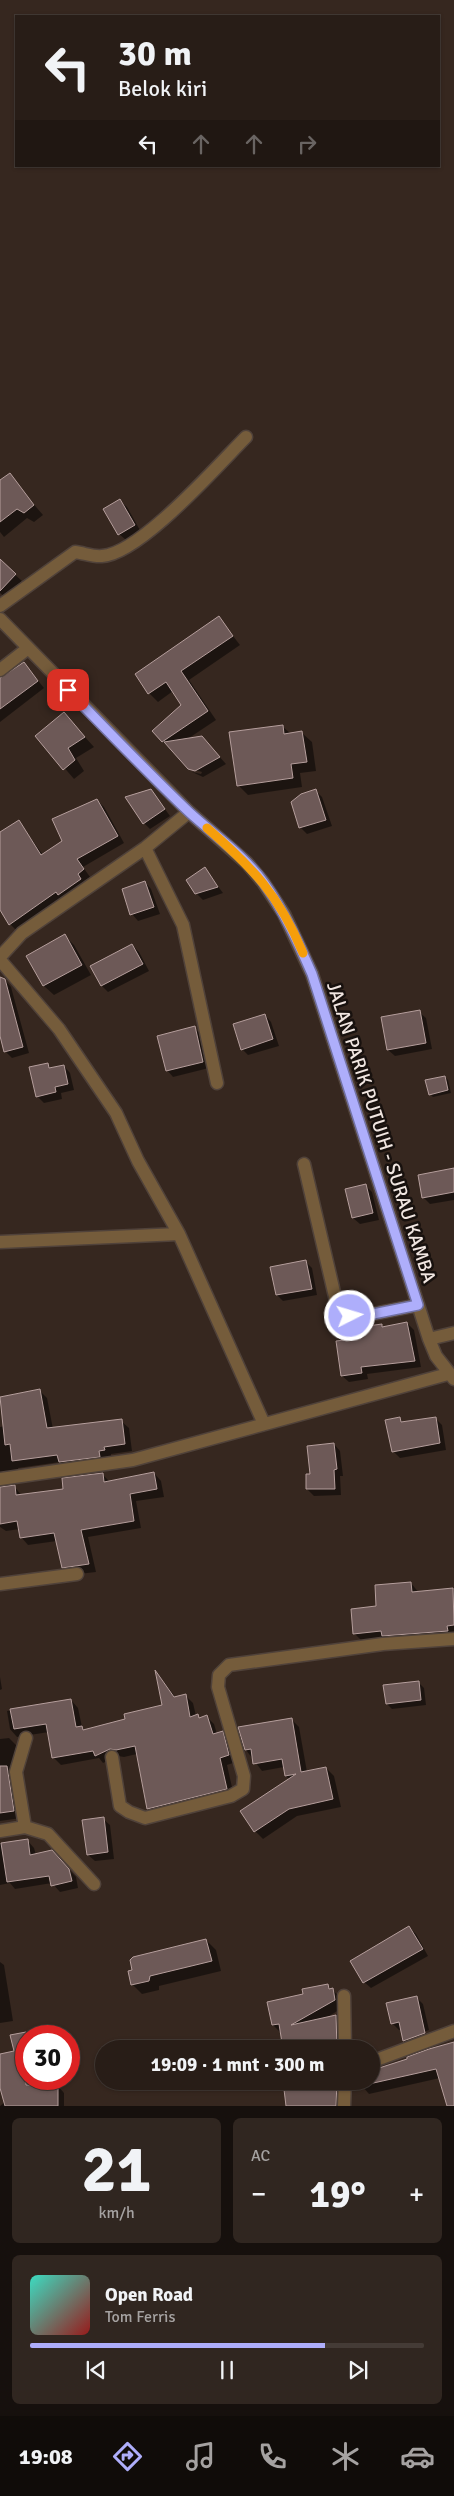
<!DOCTYPE html>
<html lang="id">
<head>
<meta charset="utf-8">
<style>
	:root { --surface:#281d17; --page:#302620; --text:#f1f3f6; --muted:#a5a2a1; --line:#443b36; --accent:#aeaefb }
	body { margin:0; font-family:Signika,sans-serif; background:var(--page); color:var(--text); height:100vh; display:flex; flex-direction:column; font-size:19px; white-space:nowrap }
	* { box-sizing:border-box; margin:0 }
	p { font-size:16px; color:var(--muted) }
	.icon { flex:none; width:28px; height:28px; fill:none; stroke:currentColor; stroke-width:2; stroke-linecap:round; stroke-linejoin:round }
	.map { position:relative; height:2106px; overflow:hidden }
	.drawer { display:flex; flex-direction:column; gap:12px; padding:12px; background:#16100d; flex:1 }
	.drawer>* { flex:none }
	.hud { position:absolute; left:15px; top:15px; width:425px; height:152px; border-radius:0px; box-shadow:0 1px 4px #0004,0 0 0 1px var(--line); background:#281d17; color:var(--text); overflow:hidden }
	.speed { position:absolute; left:15px; top:2025px; display:flex; gap:10px; font-size:25px; font-weight:700; text-align:center }
	.speed>* { display:grid; place-content:center; width:65px; height:65px; border-radius:50%; background:var(--surface); box-shadow:0 1px 4px #0004,0 0 0 1px var(--line); line-height:1 }
	.speed .limit { border:8px solid #d22; background:#fff; color:#111 }
	.pin { position:absolute; display:grid; place-items:center; width:42px; height:42px; color:#fff; margin:-21px; border-radius:10px; box-shadow:0 2px 8px #0006 }
	.me { position:absolute; width:55px; margin:-28px; rotate:85deg; stroke-linejoin:round; filter:drop-shadow(0 0 4px #0008) }
	.turn { display:flex; align-items:center; gap:18px; height:105px; padding:0 20px; font-size:22px }
	.turn .icon { width:65px; height:65px; stroke-width:2.5 }
	.turn b { display:block; font-size:35px; line-height:42px }
	.lanes { display:flex; align-items:center; height:48px; padding:0 20px; background:#0003; justify-content:center; gap:25px; direction:ltr }
	.lanes .off { opacity:.35 }
	.big { font-size:38px; font-weight:700; line-height:1.1 }
	.drawer .tile { flex:1; display:flex; flex-direction:column; justify-content:center; gap:8px; min-width:0; padding:0 18px; border-radius:8px; background:var(--page) }
	.drawer .dial { align-items:center; gap:0 }
	.dial b { font-size:65px; line-height:1 }
	.song { display:flex; align-items:center; gap:15px }
	.cover { width:60px; height:60px; border-radius:8px; background:linear-gradient(135deg,hsl(170 70% 55%),hsl(0 70% 35%)) }
	.played { height:5px; border-radius:2px; background:linear-gradient(90deg,var(--accent) 75%,var(--line) 75%) }
	.keys { display:flex; justify-content:space-around; direction:ltr }
	.heat { display:flex; justify-content:space-between; align-items:center; font-size:28px; direction:ltr }
	.drawer .tiles { flex:1; display:grid; gap:12px; grid-template-columns:1fr 1fr }
	.tile:last-child { grid-column:span 2 }
	.trip { position:absolute; left:95px; top:2040px; width:285px; height:50px; border-radius:25px; background:var(--surface); box-shadow:0 1px 4px #0004,0 0 0 1px var(--line); font-weight:700; line-height:50px; text-align:center }
	.dock { display:flex; height:80px; justify-content:space-around; align-items:center; background:#100c09; color:var(--muted) }
	.dock .icon { width:35px; height:35px }
	.dock .selected { color:var(--accent) }
	.dock b { font-size:22px; color:var(--text) }
	.map>svg:first-child { display:block }
	.shadow { fill:#0007 }
	.building { fill:#6d5957; stroke:#b59e9c }
	.lines { fill:none; stroke-linecap:round; stroke-linejoin:round }
	.minor-casing { stroke:#50423a; stroke-width:15 }
	.minor { stroke:#755c3b; stroke-width:12 }
	.route-casing { stroke:#7171a3; stroke-width:12 }
	.route { stroke:#aeaefb; stroke-width:9 }
	.slow { stroke:#f59e0b; stroke-width:9 }
	.labels { text-anchor:middle; stroke-width:5; stroke-linejoin:round; paint-order:stroke }
	.street-label { font-size:19px; fill:#f1e6e1; stroke:#18110e }
</style>
</head>
<body>
<div class="map">
<svg width="454" height="2106" viewBox="0 0 454 2106">
	<rect width="100%" height="100%" fill="#36271f"/>
	<path class="shadow" d="M 13,480 L 43,515 L 34,522 L 27,518 L 4,537 L 0,532 L 0,491 Z
		M 120,501 L 127,507 L 141,532 L 126,540 L 119,534 Z
		M 0,561 L 22,581 L 6,598 L 0,593 Z
		M 219,618 L 240,645 L 189,680 L 216,720 L 186,740 L 208,744 L 226,764 L 203,777 L 192,772 L 201,774 L 202,772 L 189,768 L 162,741 L 183,705 L 173,691 L 158,702 L 149,693 Z
		M 24,663 L 44,688 L 0,722 L 0,679 Z
		M 64,714 L 94,747 L 76,758 L 84,771 L 74,779 L 37,736 Z
		M 282,726 L 291,734 L 302,733 L 312,742 L 316,771 L 300,773 L 302,787 L 248,795 L 238,785 Z
		M 151,790 L 170,816 L 150,829 L 144,823 Z
		M 316,791 L 322,797 L 332,826 L 307,834 L 300,827 Z
		M 97,800 L 104,807 L 124,843 L 83,867 L 90,877 L 84,881 L 87,886 L 17,931 L 10,924 L 0,907 L 0,834 L 19,822 L 43,855 L 64,841 Z
		M 205,869 L 223,893 L 203,900 L 196,893 Z
		M 145,882 L 151,889 L 160,914 L 138,921 L 132,914 L 123,890 Z
		M 65,936 L 74,945 L 91,975 L 54,995 L 44,986 L 28,956 Z
		M 132,945 L 139,952 L 149,971 L 108,992 L 102,986 Z
		M 5,980 L 11,987 L 29,1053 L 12,1058 L 5,1051 L 0,1030 L 0,981 Z
		M 419,1012 L 426,1018 L 432,1049 L 395,1056 L 388,1050 Z
		M 265,1015 L 271,1022 L 279,1046 L 248,1055 L 242,1049 Z
		M 194,1028 L 201,1034 L 209,1068 L 173,1077 L 167,1070 Z
		M 47,1064 L 52,1069 L 64,1066 L 70,1073 L 74,1090 L 61,1093 L 62,1099 L 44,1103 L 37,1096 Z
		M 445,1077 L 448,1080 L 451,1093 L 433,1097 L 430,1094 Z
		M 454,1169 L 454,1200 L 430,1204 L 423,1197 Z
		M 365,1185 L 372,1192 L 379,1220 L 360,1224 L 353,1218 L 347,1190 Z
		M 306,1262 L 312,1268 L 317,1295 L 283,1301 L 277,1295 Z
		M 407,1323 L 414,1330 L 421,1367 L 367,1374 L 368,1379 L 349,1382 L 342,1376 L 363,1339 L 382,1325 L 384,1328 Z
		M 40,1391 L 47,1398 L 53,1429 L 121,1421 L 129,1428 L 132,1451 L 111,1454 L 111,1457 L 67,1469 L 60,1462 L 18,1468 L 19,1476 L 0,1483 L 0,1427 L 5,1426 L 0,1398 Z
		M 399,1419 L 404,1423 L 436,1419 L 442,1425 L 446,1450 L 400,1458 L 393,1451 Z
		M 334,1444 L 340,1451 L 343,1476 L 340,1476 L 341,1495 L 314,1496 L 307,1489 L 311,1475 Z
		M 154,1473 L 161,1481 L 164,1497 L 136,1501 L 141,1528 L 88,1537 L 96,1572 L 70,1575 L 63,1567 L 57,1541 L 28,1545 L 21,1537 L 20,1529 L 6,1531 L 0,1527 L 0,1487 L 14,1486 L 22,1496 L 65,1490 L 102,1474 L 110,1482 Z
		M 411,1583 L 419,1593 L 454,1590 L 454,1637 L 363,1642 L 354,1633 L 377,1607 Z
		M 157,1673 L 176,1698 L 186,1696 L 193,1703 L 196,1716 L 201,1719 L 207,1717 L 214,1724 L 217,1734 L 222,1733 L 230,1740 L 236,1762 L 227,1765 L 234,1796 L 155,1816 L 148,1809 L 137,1754 L 124,1757 L 118,1756 L 103,1763 L 99,1758 L 61,1765 L 53,1757 L 49,1732 L 17,1737 L 10,1729 L 7,1711 L 71,1700 L 78,1708 L 82,1727 L 86,1731 L 126,1720 L 164,1706 Z
		M 0,1677 L 2,1689 L 0,1690 Z
		M 418,1682 L 424,1688 L 426,1705 L 392,1709 L 387,1704 Z
		M 291,1719 L 299,1727 L 307,1772 L 326,1768 L 334,1776 L 341,1807 L 297,1816 L 263,1839 L 255,1831 L 290,1780 L 286,1776 L 284,1767 L 262,1771 L 246,1750 Z
		M 9,1738 L 16,1745 L 21,1818 L 0,1821 L 0,1739 Z
		M 103,1819 L 110,1825 L 114,1859 L 95,1861 L 88,1855 Z
		M 27,1840 L 34,1848 L 36,1855 L 59,1859 L 76,1877 L 78,1888 L 60,1892 L 52,1883 L 15,1889 L 10,1883 L 0,1885 L 0,1844 Z
		M 409,1927 L 416,1934 L 428,1956 L 371,1988 L 364,1982 Z
		M 206,1940 L 216,1950 L 221,1971 L 159,1986 L 159,1990 L 142,1994 L 132,1984 Z
		M 0,1962 L 4,1965 L 13,2021 L 0,2023 Z
		M 328,1986 L 341,1998 L 342,2008 L 326,2018 L 336,2016 L 344,2024 L 345,2049 L 284,2049 L 282,2034 L 273,2025 L 305,1995 Z
		M 416,1997 L 423,2004 L 429,2030 L 407,2038 L 407,2041 L 430,2033 L 431,2040 L 411,2047 L 404,2041 L 402,2029 L 399,2030 L 392,2023 Z
		M 35,2031 L 40,2036 L 26,2036 L 26,2079 L 50,2079 L 52,2086 L 58,2086 L 64,2093 L 64,2106 L 0,2106 L 5,2102 L 0,2075 L 0,2056 L 15,2052 L 12,2036 Z
		M 454,2044 L 454,2106 L 448,2106 L 440,2078 L 369,2094 L 362,2086 L 366,2081 L 371,2081 Z
		M 284,2081 L 344,2081 L 345,2106 L 287,2106 Z"/>
	<path class="building" d="M 10,473 L 34,505 L 24,513 L 17,509 L 0,522 L 0,480 Z
		M 120,499 L 135,525 L 118,535 L 103,509 Z
		M 0,559 L 16,574 L 0,591 Z
		M 219,616 L 233,636 L 181,671 L 208,711 L 162,742 L 152,731 L 181,705 L 166,682 L 148,694 L 135,674 Z
		M 24,662 L 38,681 L 0,709 L 0,678 Z
		M 64,712 L 85,737 L 68,748 L 75,760 L 63,770 L 35,736 Z
		M 283,725 L 284,734 L 302,731 L 307,762 L 291,764 L 293,778 L 237,786 L 229,732 Z
		M 202,736 L 220,757 L 195,771 L 188,769 L 164,742 Z
		M 151,789 L 165,809 L 143,824 L 125,797 Z
		M 316,789 L 326,820 L 299,828 L 291,802 L 301,794 Z
		M 97,799 L 118,836 L 77,859 L 84,869 L 78,874 L 81,879 L 58,895 L 56,892 L 9,925 L 0,910 L 0,832 L 19,820 L 41,855 L 62,841 L 52,819 Z
		M 205,867 L 218,887 L 195,894 L 186,880 Z
		M 145,881 L 154,907 L 130,915 L 122,889 Z
		M 65,934 L 82,965 L 43,986 L 26,956 Z
		M 132,944 L 143,964 L 101,986 L 90,966 Z
		M 0,977 L 5,979 L 23,1047 L 4,1052 L 0,1036 Z
		M 420,1010 L 426,1043 L 387,1050 L 381,1017 Z
		M 265,1014 L 273,1039 L 241,1050 L 233,1024 Z
		M 195,1026 L 203,1062 L 166,1071 L 157,1036 Z
		M 48,1063 L 49,1068 L 64,1065 L 68,1084 L 55,1087 L 56,1092 L 36,1097 L 29,1067 Z
		M 445,1076 L 448,1090 L 429,1095 L 425,1080 Z
		M 454,1168 L 454,1192 L 422,1198 L 418,1175 Z
		M 366,1184 L 373,1213 L 352,1218 L 345,1189 Z
		M 306,1260 L 312,1289 L 276,1295 L 270,1267 Z
		M 407,1322 L 415,1361 L 361,1367 L 362,1373 L 341,1376 L 336,1341 L 361,1338 L 360,1327 L 382,1324 L 382,1327 Z
		M 40,1389 L 47,1428 L 122,1419 L 125,1444 L 104,1447 L 105,1450 L 99,1451 L 100,1457 L 59,1462 L 57,1455 L 12,1461 L 10,1444 L 5,1445 L 0,1397 Z
		M 400,1417 L 401,1422 L 436,1417 L 440,1443 L 392,1452 L 385,1420 Z
		M 334,1443 L 337,1469 L 334,1470 L 335,1489 L 306,1489 L 306,1474 L 310,1474 L 307,1446 Z
		M 154,1472 L 157,1489 L 130,1494 L 134,1521 L 81,1530 L 89,1564 L 62,1568 L 54,1533 L 20,1538 L 17,1521 L 0,1524 L 0,1487 L 15,1485 L 16,1495 L 63,1489 L 62,1478 L 103,1473 L 104,1482 Z
		M 411,1582 L 412,1592 L 453,1588 L 454,1625 L 447,1626 L 448,1631 L 382,1636 L 381,1631 L 353,1634 L 351,1609 L 376,1606 L 375,1585 Z
		M 155,1670 L 174,1697 L 186,1694 L 190,1717 L 198,1714 L 199,1718 L 207,1715 L 213,1734 L 223,1731 L 229,1755 L 220,1758 L 227,1789 L 147,1809 L 135,1746 L 116,1750 L 110,1749 L 95,1756 L 93,1751 L 52,1758 L 46,1724 L 14,1729 L 10,1709 L 71,1699 L 76,1727 L 82,1726 L 83,1730 L 125,1719 L 124,1714 L 162,1705 Z
		M 419,1681 L 421,1700 L 386,1704 L 383,1685 Z
		M 292,1718 L 301,1772 L 326,1767 L 333,1799 L 289,1809 L 254,1832 L 240,1811 L 296,1774 L 285,1776 L 282,1759 L 253,1764 L 251,1749 L 245,1750 L 238,1727 Z
		M 0,1766 L 7,1766 L 14,1811 L 0,1813 Z
		M 104,1817 L 108,1852 L 87,1855 L 82,1820 Z
		M 28,1839 L 30,1855 L 52,1850 L 69,1869 L 72,1881 L 51,1886 L 49,1876 L 7,1882 L 1,1843 Z
		M 409,1926 L 423,1949 L 363,1983 L 350,1961 Z
		M 206,1939 L 212,1961 L 150,1976 L 149,1981 L 131,1985 L 128,1971 L 132,1970 L 130,1960 L 133,1957 Z
		M 328,1984 L 329,1989 L 333,1988 L 335,2000 L 291,2025 L 336,2015 L 337,2049 L 283,2049 L 279,2024 L 272,2025 L 267,2002 L 303,1994 L 302,1989 Z
		M 417,1996 L 425,2033 L 403,2041 L 399,2022 L 391,2024 L 386,2003 Z
		M 26,2032 L 26,2085 L 58,2085 L 58,2106 L 5,2106 L 0,2088 L 0,2054 L 14,2051 L 10,2035 Z
		M 454,2042 L 454,2106 L 447,2106 L 436,2069 L 360,2086 L 364,2081 L 371,2081 L 371,2074 L 376,2069 L 407,2059 L 407,2057 L 429,2049 Z
		M 283,2081 L 337,2081 L 336,2106 L 286,2106 Z"/>
	<g class="lines">
		<defs>
			<path id="minor" d="M 0,606 L 75,552 C 84,553 93,557 102,556 C 140,554 217,466 246,437
				M 0,619 L 189,812 L 247,863 L 263,882 L 284,914 L 312,974 L 429,1339 L 436,1356 L 454,1379
				M 0,670 L 27,649
				M 145,848 L 183,925 L 217,1083
				M 0,957 L 22,933 L 145,848 L 189,812
				M 0,960 L 59,1029 L 116,1113 L 138,1161 L 179,1234 L 264,1424
				M 304,1164 L 337,1305 L 350,1316 L 358,1317 L 418,1305
				M 0,1242 L 179,1234
				M 429,1339 L 454,1333
				M 0,1479 L 133,1460 L 448,1374
				M 0,1584 L 77,1574
				M 112,1757 L 120,1806 L 129,1812 L 145,1818 L 231,1796 L 243,1789 L 244,1776 L 218,1687 L 219,1675 L 229,1665 L 383,1644 L 454,1639
				M 25,1827 L 16,1772 L 26,1738
				M 0,1831 L 25,1827 L 48,1834 L 94,1884
				M 344,1996 L 345,2049
				M 371,2062 L 454,2031
				M 344,2106 L 345,2081"/>
		</defs>
		<use href="#minor" class="minor-casing"/>
		<use href="#minor" class="minor"/>
	</g>
	<g class="lines">
		<defs>
			<path id="route" d="M 68,690 C 108,731 148,773 189,812 C 214,835 244,855 264,883 C 284,911 298,942 312,974 L 418,1305 L 358,1317 L 350,1316"/>
		</defs>
		<use href="#route" class="route-casing"/>
		<use href="#route" class="route"/>
		<path class="slow" d="M 207,828 C 253,868 279,895 303,953"/>
	</g>
	<g class="labels">
		<g class="street-label">
			<text transform="translate(382 1132) rotate(72)" y="7">JALAN PARIK PUTUIH - SURAU KAMBA</text>
		</g>
	</g>
</svg>
<div class="speed"><div class="limit">30</div></div>
<div class="pin" style="left:68px;top:690px;background:#d93025"><svg class="icon" aria-label="arrive" viewBox="0 0 24 24"><path d="M6 21V4h12l-3 4 3 4H6"/></svg></div>
<svg class="me" style="left:350px;top:1316px" viewBox="-20 -20 40 40"><circle r="17" fill="#aeaefb" stroke="#fff" stroke-width="3"/><path d="M0-11L8 9 0 5-8 9z" fill="#fff"/></svg>
<div class="trip">19:09 · 1 mnt · 300 m</div>
<div class="hud">
<div class="turn"><svg class="icon" aria-label="left" viewBox="0 0 24 24"><path d="M17 20v-9H6M10 6l-5 5 5 5"/></svg><div><b>30 m</b>Belok kiri</div></div>
<div class="lanes"><svg class="icon" aria-label="left" viewBox="0 0 24 24"><path d="M17 20v-9H6M10 6l-5 5 5 5"/></svg><svg class="icon off" aria-label="ahead" viewBox="0 0 24 24"><path d="M12 20V5M6 11l6-6 6 6"/></svg><svg class="icon off" aria-label="ahead" viewBox="0 0 24 24"><path d="M12 20V5M6 11l6-6 6 6"/></svg><svg class="icon off" aria-label="right" viewBox="0 0 24 24"><path d="M7 20v-9h11M14 6l5 5-5 5"/></svg></div>
</div>
</div>
<section class="drawer">
<div class="tiles">
<div class="tile dial"><b>21</b><p>km/h</p></div>
<div class="tile"><p>AC</p>
<div class="heat"><a>−</a><b class="big">19°</b><a>+</a></div>
</div>
<div class="tile">
<div class="song"><i class="cover"></i><div><b>Open Road</b><p>Tom Ferris</p></div></div>
<div class="played"></div>
<div class="keys"><svg class="icon" aria-label="previous" viewBox="0 0 24 24"><path d="M18 5L8 12l10 7zM5 5v14"/></svg><svg class="icon" aria-label="pause" viewBox="0 0 24 24"><path d="M8 5v14M16 5v14"/></svg><svg class="icon" aria-label="next" viewBox="0 0 24 24"><path d="M6 5l10 7-10 7zM19 5v14"/></svg></div>
</div>
</div>
</section>
<nav class="dock">
<b>19:08</b>
<svg class="icon selected" aria-label="directions" viewBox="0 0 24 24"><path d="M12 3l9 9-9 9-9-9zM9 14v-3h6M13 9l2 2-2 2"/></svg>
<svg class="icon" aria-label="music" viewBox="0 0 24 24"><path d="M9 18V5l10-2v13"/><circle cx="6" cy="18" r="3"/><circle cx="16" cy="16" r="3"/></svg>
<svg class="icon" aria-label="phone" viewBox="0 0 24 24"><path d="M5 4h4l2 5-3 2q2 4 5 5l2-3 5 2v4C11 20 4 13 5 4z"/></svg>
<svg class="icon" aria-label="climate" viewBox="0 0 24 24"><path d="M12 3v18M4 7l16 10M4 17L20 7"/></svg>
<svg class="icon" aria-label="car" viewBox="0 0 24 24"><path d="M5 17H2v-5l4-1 3-4h7l3 4 3 1v5h-3M9 17h6M6 11h13"/><circle cx="7" cy="17" r="2"/><circle cx="17" cy="17" r="2"/></svg>
</nav>
</body>
</html>
